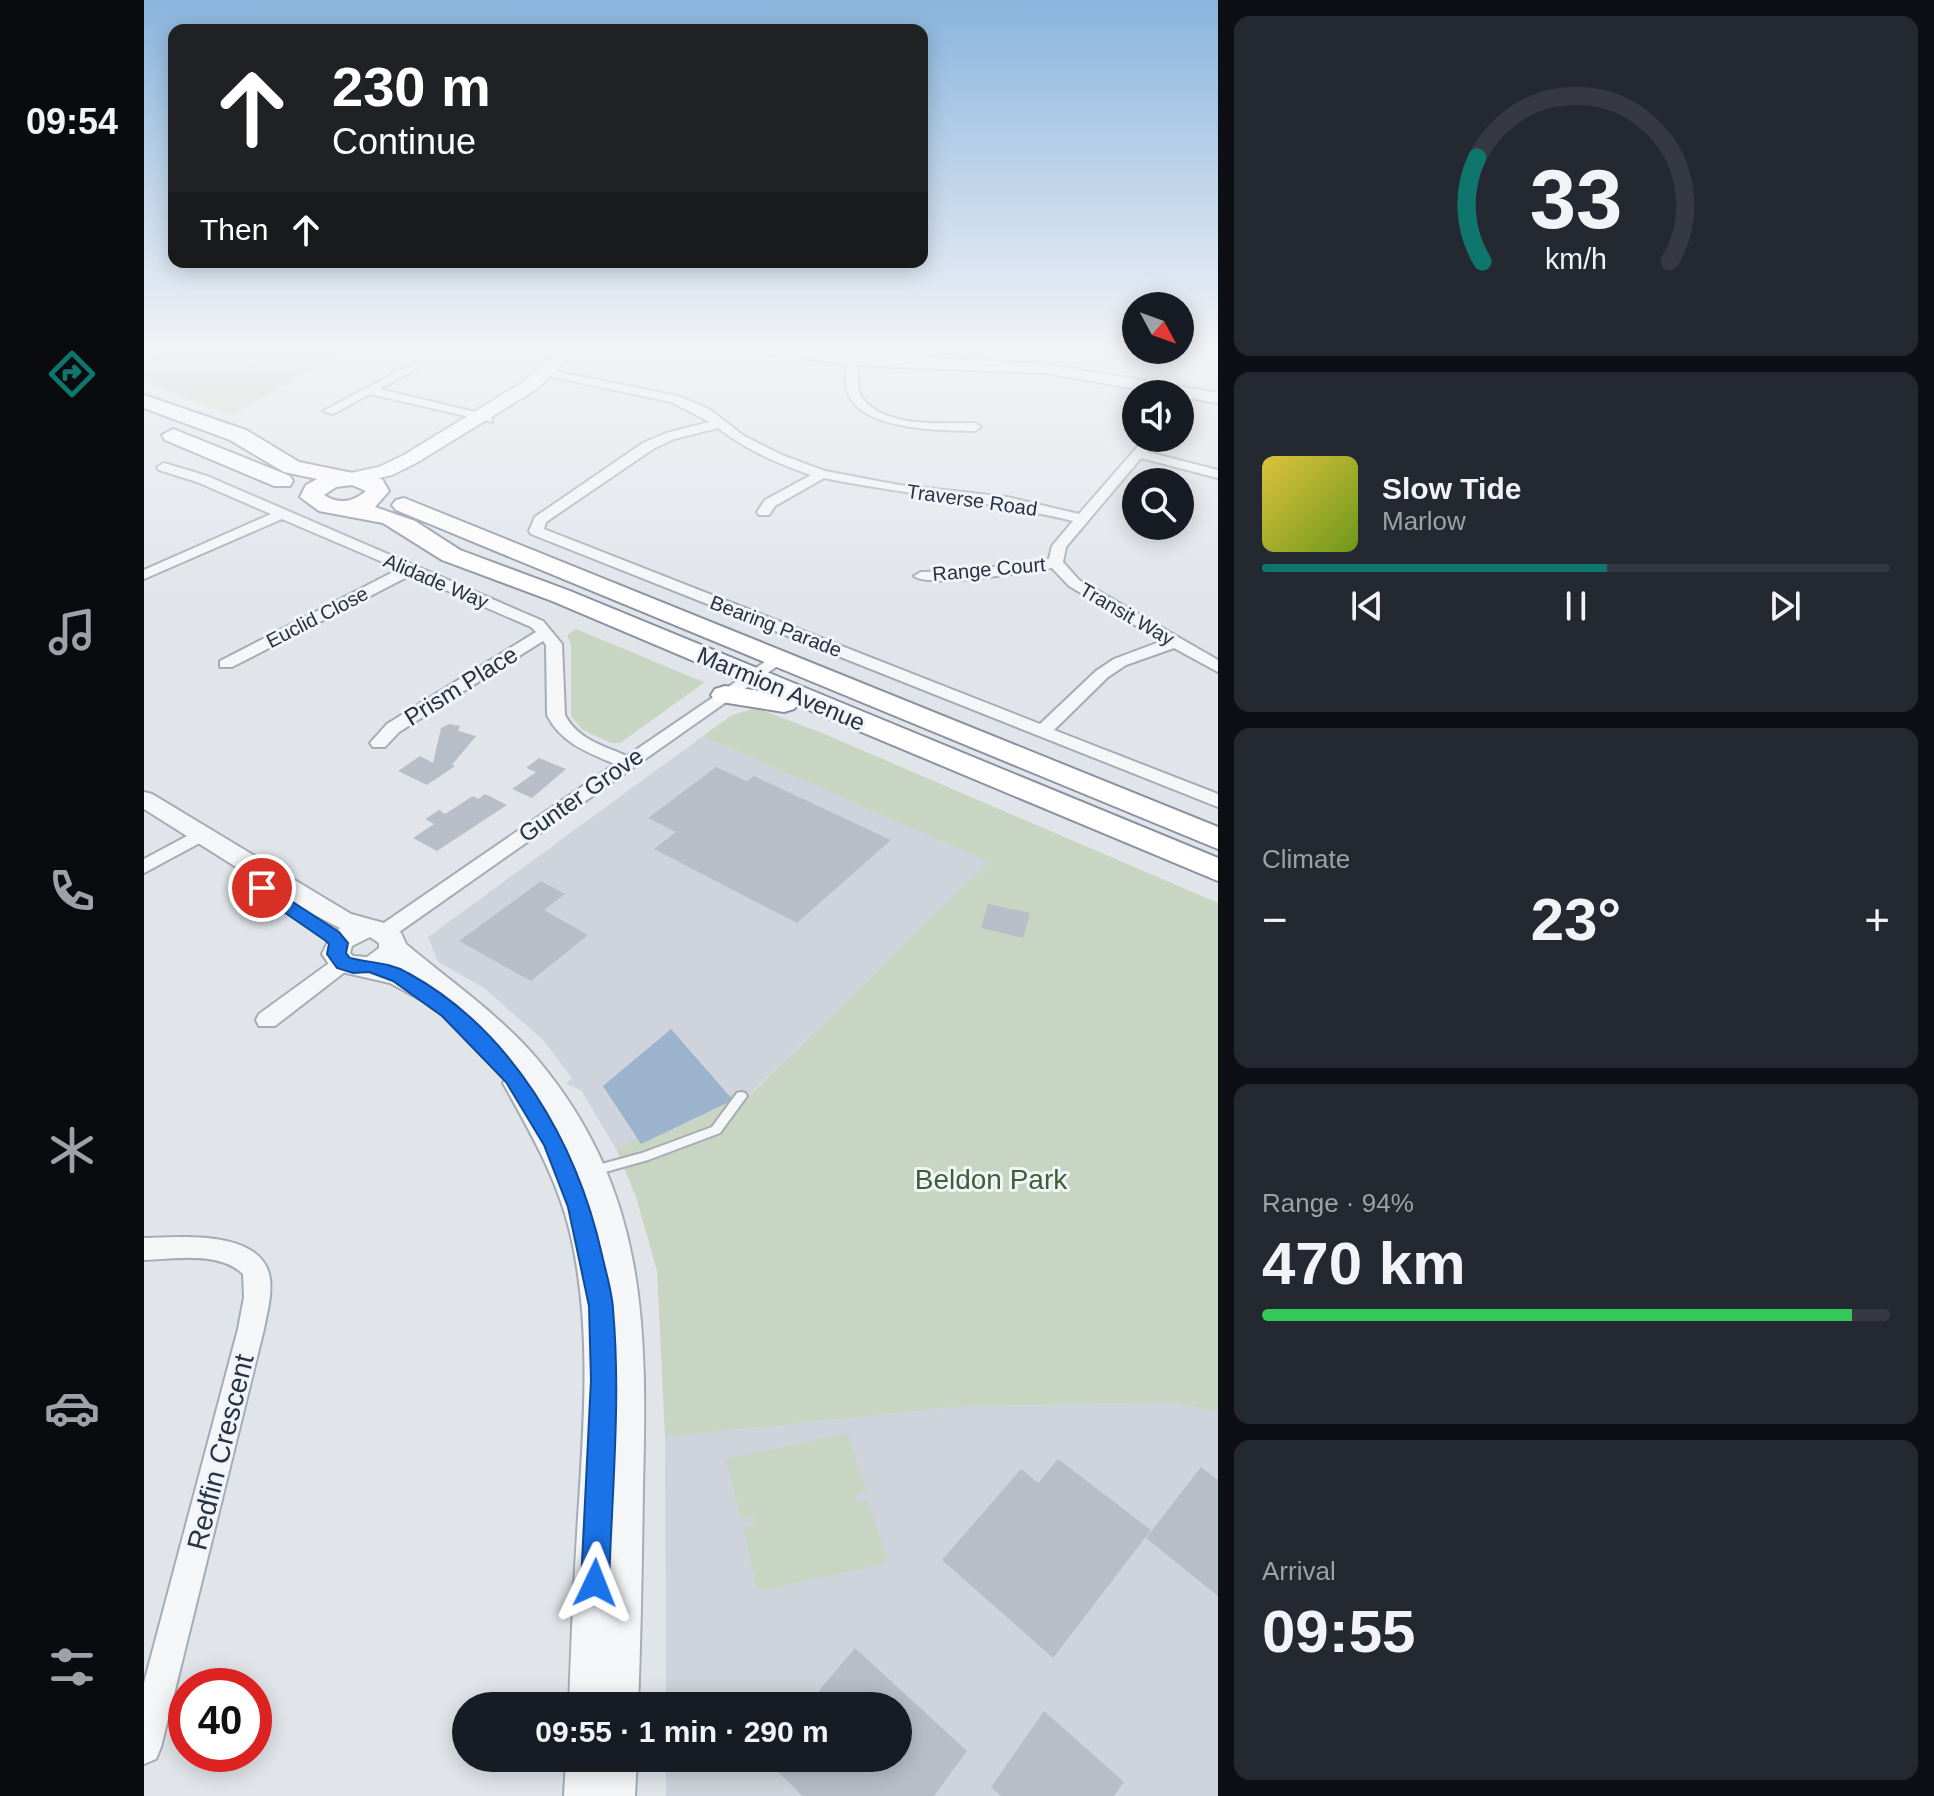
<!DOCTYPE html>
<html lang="en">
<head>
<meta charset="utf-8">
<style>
	:root { --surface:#171b24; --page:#242831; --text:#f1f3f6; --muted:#9ea1a6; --line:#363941; --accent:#0f766e }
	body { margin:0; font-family:Arial,sans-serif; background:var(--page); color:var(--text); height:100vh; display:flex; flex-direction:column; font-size:30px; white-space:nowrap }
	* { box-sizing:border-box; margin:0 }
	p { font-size:26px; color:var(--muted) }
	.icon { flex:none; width:44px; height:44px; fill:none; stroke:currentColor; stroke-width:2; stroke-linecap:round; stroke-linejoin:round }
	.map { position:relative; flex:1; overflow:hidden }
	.panel { display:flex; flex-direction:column; gap:16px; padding:16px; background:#0d0f14; width:716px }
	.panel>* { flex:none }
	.banner { position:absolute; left:24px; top:24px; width:760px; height:244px; border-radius:16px; box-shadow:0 4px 20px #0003; background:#202124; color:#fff; overflow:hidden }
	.needle { width:52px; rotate:131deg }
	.tools { position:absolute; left:978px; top:292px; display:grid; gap:16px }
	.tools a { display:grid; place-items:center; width:72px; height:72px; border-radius:50%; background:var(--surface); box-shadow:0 4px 20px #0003; font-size:40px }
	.speed { position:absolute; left:24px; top:1668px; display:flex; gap:16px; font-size:40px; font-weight:700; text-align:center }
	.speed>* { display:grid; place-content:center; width:104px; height:104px; border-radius:50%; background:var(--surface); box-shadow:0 4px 20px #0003; line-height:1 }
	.speed .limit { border:12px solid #d22; background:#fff; color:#111 }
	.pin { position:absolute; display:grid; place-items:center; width:68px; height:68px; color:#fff; margin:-34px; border:4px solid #fff; border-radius:50%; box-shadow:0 2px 8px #0007 }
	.me { position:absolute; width:88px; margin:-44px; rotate:2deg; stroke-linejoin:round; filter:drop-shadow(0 0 6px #0008) }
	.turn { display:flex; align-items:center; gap:28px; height:168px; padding:0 32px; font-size:36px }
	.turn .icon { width:104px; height:104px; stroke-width:2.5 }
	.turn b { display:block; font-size:56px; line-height:68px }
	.then { display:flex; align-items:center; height:76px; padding:0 32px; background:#0003; gap:16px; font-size:30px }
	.big { font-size:60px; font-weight:800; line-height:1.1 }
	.panel .widget { flex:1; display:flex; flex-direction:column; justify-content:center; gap:12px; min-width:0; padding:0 28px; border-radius:16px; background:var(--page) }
	.panel .dial { align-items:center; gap:0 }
	.dial svg { height:208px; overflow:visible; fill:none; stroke:var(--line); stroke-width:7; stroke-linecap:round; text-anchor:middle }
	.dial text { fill:var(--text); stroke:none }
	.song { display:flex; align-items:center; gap:24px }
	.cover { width:96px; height:96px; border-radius:12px; background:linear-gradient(135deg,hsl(50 70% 55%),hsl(80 70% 35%)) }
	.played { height:8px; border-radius:4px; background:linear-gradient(90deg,var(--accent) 55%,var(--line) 55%) }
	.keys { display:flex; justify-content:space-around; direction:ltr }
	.heat { display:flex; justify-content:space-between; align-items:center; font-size:44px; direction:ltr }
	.charge { height:12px; border-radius:6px; background:linear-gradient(90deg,#34c759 94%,var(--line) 0) }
	.trip { position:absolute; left:308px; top:1692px; width:460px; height:80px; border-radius:40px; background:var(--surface); box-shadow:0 4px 20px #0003; font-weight:800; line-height:80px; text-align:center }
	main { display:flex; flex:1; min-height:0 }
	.dock { display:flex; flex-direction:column; width:144px; justify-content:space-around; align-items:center; background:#090b0e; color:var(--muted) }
	.dock .icon { width:56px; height:56px }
	.dock .active { color:var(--accent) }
	.dock b { font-size:36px; color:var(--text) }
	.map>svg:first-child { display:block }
	.built { fill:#cfd4dc }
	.green { fill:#c7d5c2 }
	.water { fill:#9bb3cc }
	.building { fill:#b8bec8 }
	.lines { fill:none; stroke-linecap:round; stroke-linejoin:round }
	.service-casing { stroke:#a6acb5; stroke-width:4 }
	.minor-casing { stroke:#a6acb5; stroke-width:4 }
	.tertiary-casing { stroke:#a6acb5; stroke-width:4 }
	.secondary-casing { stroke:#a6acb5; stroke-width:4 }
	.trunk-casing { stroke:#8892a2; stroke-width:4 }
	.service { fill:#f4f6f8; fill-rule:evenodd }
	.minor { fill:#f4f6f8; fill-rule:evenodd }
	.tertiary { fill:#f4f6f8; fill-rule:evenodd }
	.secondary { fill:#fff; fill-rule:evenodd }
	.trunk { fill:#fff; fill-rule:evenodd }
	.route { fill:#1a73e8; stroke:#114b97; stroke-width:2 }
	.labels { text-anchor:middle; stroke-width:6; stroke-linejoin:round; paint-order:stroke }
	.far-street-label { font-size:20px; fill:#293243; stroke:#f1f4f8 }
	.street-label { font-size:24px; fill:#293243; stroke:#f1f4f8 }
	.near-park-label { font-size:28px; fill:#3d5f35; stroke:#f1f4f8 }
	.near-street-label { font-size:28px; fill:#293243; stroke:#f1f4f8 }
</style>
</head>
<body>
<main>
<nav class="dock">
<b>09:54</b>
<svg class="icon active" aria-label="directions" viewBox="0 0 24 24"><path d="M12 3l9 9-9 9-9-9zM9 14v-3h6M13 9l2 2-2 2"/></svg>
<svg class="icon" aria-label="music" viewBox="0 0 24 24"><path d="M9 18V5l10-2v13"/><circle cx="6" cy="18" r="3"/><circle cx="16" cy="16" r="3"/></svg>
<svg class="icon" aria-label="phone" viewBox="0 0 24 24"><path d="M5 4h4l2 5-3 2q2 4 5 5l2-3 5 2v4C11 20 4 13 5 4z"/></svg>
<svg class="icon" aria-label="climate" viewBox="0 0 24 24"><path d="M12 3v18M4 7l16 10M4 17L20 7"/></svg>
<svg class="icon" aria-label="car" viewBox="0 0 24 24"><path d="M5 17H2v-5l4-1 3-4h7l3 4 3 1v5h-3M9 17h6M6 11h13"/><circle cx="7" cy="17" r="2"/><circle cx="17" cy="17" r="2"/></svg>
<svg class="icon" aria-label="filters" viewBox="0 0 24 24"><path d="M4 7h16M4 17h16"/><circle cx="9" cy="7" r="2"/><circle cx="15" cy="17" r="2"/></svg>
</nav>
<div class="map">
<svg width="1074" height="1796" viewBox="0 0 1074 1796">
	<rect width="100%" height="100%" fill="#e1e5ea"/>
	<path class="built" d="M 559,736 L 846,862 L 603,1097 L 473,1151 L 437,1090 L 422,1084 L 428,1078 L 400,1041 L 340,988 L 294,962 L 284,937 Z
		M 1027,1402 L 1074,1413 L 1074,1796 L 522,1796 L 522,1758 L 754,1758 L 754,1706 L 522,1706 L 521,1437 L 813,1407 Z"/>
	<path class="green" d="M 29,348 L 207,348 L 87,415 L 0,382 L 0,358 Z
		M 432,629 L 547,677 L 561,682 L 476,743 L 467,743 L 439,730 L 427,716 L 427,644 L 423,635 Z
		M 612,708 L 678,733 L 1074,903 L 1074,1413 L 1027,1402 L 813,1407 L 521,1437 L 513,1271 L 492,1197 L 473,1151 L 513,1124 L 586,1094 L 604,1097 L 845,862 L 559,736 L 588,715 Z
		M 704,1433 L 722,1491 L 711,1494 L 713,1502 L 724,1500 L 744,1563 L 614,1591 L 599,1528 L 611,1525 L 609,1516 L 597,1518 L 582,1459 Z"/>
	<path class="water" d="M 527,1029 L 589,1100 L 497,1144 L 459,1086 Z"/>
	<path class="building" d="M 305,724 L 316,726 L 314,731 L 332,736 L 308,765 L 311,766 L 283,785 L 254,771 L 276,756 L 289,763 L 297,728 Z
		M 395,758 L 422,769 L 388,798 L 368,789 L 392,772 L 382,768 Z
		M 572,767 L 603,781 L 610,776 L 747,840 L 653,923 L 510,849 L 532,832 L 504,818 Z
		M 341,794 L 363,805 L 293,851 L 269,838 L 290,824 L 281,819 L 295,810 L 301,814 L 329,796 L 334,799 Z
		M 397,881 L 421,894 L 400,910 L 444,935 L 387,981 L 315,941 Z
		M 844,904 L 886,913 L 879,938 L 837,928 Z
		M 914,1459 L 1007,1530 L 909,1658 L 798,1560 L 877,1469 L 894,1483 Z
		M 1057,1467 L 1074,1480 L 1074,1596 L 1002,1538 Z
		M 711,1648 L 823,1751 L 790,1796 L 658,1796 L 621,1758 L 754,1758 L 754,1706 L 662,1706 Z
		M 900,1711 L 980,1782 L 970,1796 L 857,1796 L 847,1787 Z"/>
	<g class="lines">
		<defs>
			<path id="service" d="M 597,1092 L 601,1093 L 603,1096 L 576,1133 L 504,1160 L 447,1176 L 443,1174 L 441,1171 L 443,1168 L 498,1153 L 568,1127 L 593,1093 Z"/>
			<path id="minor" d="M 0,348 L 8,348 L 0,352 Z
				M 705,361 L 715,363 C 714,376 711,389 720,400 C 743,428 799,423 831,423 L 837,427 L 831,431 C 788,430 681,431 705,361 Z
				M 270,363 L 276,366 L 274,368 L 235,389 L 348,416 L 348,422 L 226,394 L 189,414 L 179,411 Z
				M 404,370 L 534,396 L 565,409 L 600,436 L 638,455 L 681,471 L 755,485 L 863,497 L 935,514 L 1001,438 L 1014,438 L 1003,452 L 1074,470 L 1074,478 L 997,458 L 922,547 L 919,562 L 935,580 L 1074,660 L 1074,672 L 1030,648 L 982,665 L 964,677 L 910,730 L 1074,794 L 1074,807 L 387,534 L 385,531 L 391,517 L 499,443 L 522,433 L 566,422 L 527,402 L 400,375 L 400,371 ZM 574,428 C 602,450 633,463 667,475 L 621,500 L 613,512 L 615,515 L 625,515 L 631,506 L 680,478 C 763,495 847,501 929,521 L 908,546 L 905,559 L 821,571 L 777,572 L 770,576 C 786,589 883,571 908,568 L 925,586 L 1018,641 L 970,659 L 952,671 L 896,724 L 400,529 L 402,522 L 509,449 L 530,439 Z
				M 20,463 L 63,476 L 399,621 L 418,644 L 421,715 C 433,739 460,746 483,756 L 628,657 L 634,655 L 642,660 L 248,937 L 234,937 L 231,932 L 234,927 L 471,764 C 443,752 418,744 403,715 L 402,645 L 399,641 L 255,732 L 241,747 L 229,747 L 226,743 L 243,724 L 392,632 L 387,627 L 267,575 L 88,667 L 76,667 L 76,661 L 255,569 L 138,519 L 0,579 L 0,570 L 127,514 L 53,482 L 15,470 L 13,467 Z
				M 58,828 L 65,830 L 67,834 L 65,838 L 0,873 L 0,859 Z
				M 199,956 L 206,958 L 210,963 L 206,968 L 131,1026 L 115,1026 L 112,1020 L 115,1014 L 192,958 Z
				M 0,1238 C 37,1237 119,1229 126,1279 C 128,1296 123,1313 120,1329 L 17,1747 L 12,1759 L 0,1764 L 0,1683 L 94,1329 L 100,1297 L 99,1274 C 75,1251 31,1259 0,1260 Z"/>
			<path id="tertiary" d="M 606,348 L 900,364 L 1074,393 L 1074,403 L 900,373 L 711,365 L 613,352 Z
				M 0,792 L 8,794 L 207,914 L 247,925 L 257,933 L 262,944 C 307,982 356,1015 394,1060 C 504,1192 503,1327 499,1488 C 498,1561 497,1633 494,1706 L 425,1706 C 427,1643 430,1580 434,1517 C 440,1423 448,1325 426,1232 C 413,1178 386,1132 359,1083 L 363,1075 L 371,1073 L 342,1041 L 292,998 L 281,1002 L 246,983 L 189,970 L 178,954 L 186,937 L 196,928 L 157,908 L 0,809 ZM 226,937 L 235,943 L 235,948 L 223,957 L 209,956 L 206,953 L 208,946 Z
				M 422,1758 L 493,1758 L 491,1796 L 420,1796 Z"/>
			<path id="secondary" d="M 419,348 L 437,348 L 391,390 L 272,463 L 248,475 L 209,484 L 200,478 L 202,474 L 235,467 L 260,455 L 379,382 Z"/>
			<path id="trunk" d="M 0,395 L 102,430 L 155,462 L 238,479 L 245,491 L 231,507 L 271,521 L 316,550 L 426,591 L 1074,858 L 1074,881 L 653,705 L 650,709 L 640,712 L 571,701 L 567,695 L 571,689 L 581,686 L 623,692 L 408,601 L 298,560 L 239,523 L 175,511 L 156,497 L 162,485 L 173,479 L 140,472 L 86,440 L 0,408 ZM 208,485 L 222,491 C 209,502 195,505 180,495 L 192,487 Z
				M 29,429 L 146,476 L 149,481 L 146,486 L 130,486 L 21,440 L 18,435 Z
				M 260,498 L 1074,827 L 1074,849 L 252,510 L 248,505 L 252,500 Z"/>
		</defs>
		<use href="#service" class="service-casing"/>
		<use href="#minor" class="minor-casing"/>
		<use href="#tertiary" class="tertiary-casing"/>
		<use href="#secondary" class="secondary-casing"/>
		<use href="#trunk" class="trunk-casing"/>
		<use href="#service" class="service"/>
		<use href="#minor" class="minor"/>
		<use href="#tertiary" class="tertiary"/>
		<use href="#secondary" class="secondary"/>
		<use href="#trunk" class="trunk"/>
	</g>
	<linearGradient id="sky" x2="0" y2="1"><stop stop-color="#89b4dd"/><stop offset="0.58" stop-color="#f2f3f6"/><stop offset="1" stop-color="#f2f3f6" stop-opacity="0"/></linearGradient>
	<rect width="1074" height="600" fill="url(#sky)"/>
	<path class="route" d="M 118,882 L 195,932 L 204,943 L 202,953 L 206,958 C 226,963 245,962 264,973 C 368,1030 433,1143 458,1255 C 462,1273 468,1291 469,1309 C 477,1399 468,1492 465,1583 L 461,1593 L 451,1597 L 441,1593 L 437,1583 L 447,1380 L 445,1306 L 424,1207 L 400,1145 L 362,1082 L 298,1016 L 249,981 L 225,972 L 209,973 L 193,968 L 183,954 L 185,944 L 182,941 L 111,892 L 109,888 Z"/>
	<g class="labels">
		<g class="far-street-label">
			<text transform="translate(828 500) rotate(8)" y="7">Traverse Road</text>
			<text transform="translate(845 569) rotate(-5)" y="7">Range Court</text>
			<text transform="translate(292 581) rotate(23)" y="7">Alidade Way</text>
			<text transform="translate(983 614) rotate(30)" y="7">Transit Way</text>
			<text transform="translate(173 617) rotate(-27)" y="7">Euclid Close</text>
			<text transform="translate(632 626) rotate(21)" y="7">Bearing Parade</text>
		</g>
		<g class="street-label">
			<text transform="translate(317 686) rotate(-32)" y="8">Prism Place</text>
			<text transform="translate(637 689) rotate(23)" y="8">Marmion Avenue</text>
			<text transform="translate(437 795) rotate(-35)" y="8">Gunter Grove</text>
		</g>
		<g class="near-park-label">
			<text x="847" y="1189">Beldon Park</text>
		</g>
		<g class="near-street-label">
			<text transform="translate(76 1452) rotate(-76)" y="10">Redfin Crescent</text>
		</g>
	</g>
</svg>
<div class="tools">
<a><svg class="needle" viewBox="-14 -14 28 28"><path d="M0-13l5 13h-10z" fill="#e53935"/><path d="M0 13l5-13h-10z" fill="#9ea1a6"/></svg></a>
<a><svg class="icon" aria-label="sound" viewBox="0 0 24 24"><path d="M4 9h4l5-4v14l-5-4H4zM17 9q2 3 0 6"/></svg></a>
<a><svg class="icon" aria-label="search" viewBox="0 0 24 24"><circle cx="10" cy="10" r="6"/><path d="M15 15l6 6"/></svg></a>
</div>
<div class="speed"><div class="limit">40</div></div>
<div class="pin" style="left:118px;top:888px;background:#d93025"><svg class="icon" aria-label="arrive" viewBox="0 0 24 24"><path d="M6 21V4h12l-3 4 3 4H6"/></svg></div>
<svg class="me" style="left:451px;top:1583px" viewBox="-20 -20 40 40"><path d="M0-17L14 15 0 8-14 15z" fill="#1a73e8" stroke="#fff" stroke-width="4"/></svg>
<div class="trip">09:55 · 1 min · 290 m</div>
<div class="banner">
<div class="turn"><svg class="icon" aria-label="ahead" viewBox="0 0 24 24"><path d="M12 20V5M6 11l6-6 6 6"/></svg><div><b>230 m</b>Continue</div></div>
<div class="then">Then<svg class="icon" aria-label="ahead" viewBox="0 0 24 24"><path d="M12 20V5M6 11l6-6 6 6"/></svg></div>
</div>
</div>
<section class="panel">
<div class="widget dial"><svg viewBox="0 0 100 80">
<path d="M14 69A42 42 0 1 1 86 69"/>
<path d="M14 69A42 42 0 0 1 12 29" stroke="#0f766e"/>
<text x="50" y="56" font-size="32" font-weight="700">33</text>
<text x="50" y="72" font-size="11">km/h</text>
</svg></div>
<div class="widget">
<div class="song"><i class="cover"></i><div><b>Slow Tide</b><p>Marlow</p></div></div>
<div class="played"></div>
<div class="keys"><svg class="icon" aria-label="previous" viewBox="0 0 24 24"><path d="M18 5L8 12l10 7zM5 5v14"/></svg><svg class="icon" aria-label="pause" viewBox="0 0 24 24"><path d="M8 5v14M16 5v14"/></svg><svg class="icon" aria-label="next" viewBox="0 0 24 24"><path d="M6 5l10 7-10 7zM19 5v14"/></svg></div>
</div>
<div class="widget"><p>Climate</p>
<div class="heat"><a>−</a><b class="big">23°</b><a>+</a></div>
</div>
<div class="widget"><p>Range · 94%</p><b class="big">470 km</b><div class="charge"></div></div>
<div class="widget"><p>Arrival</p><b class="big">09:55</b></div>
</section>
</main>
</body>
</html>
